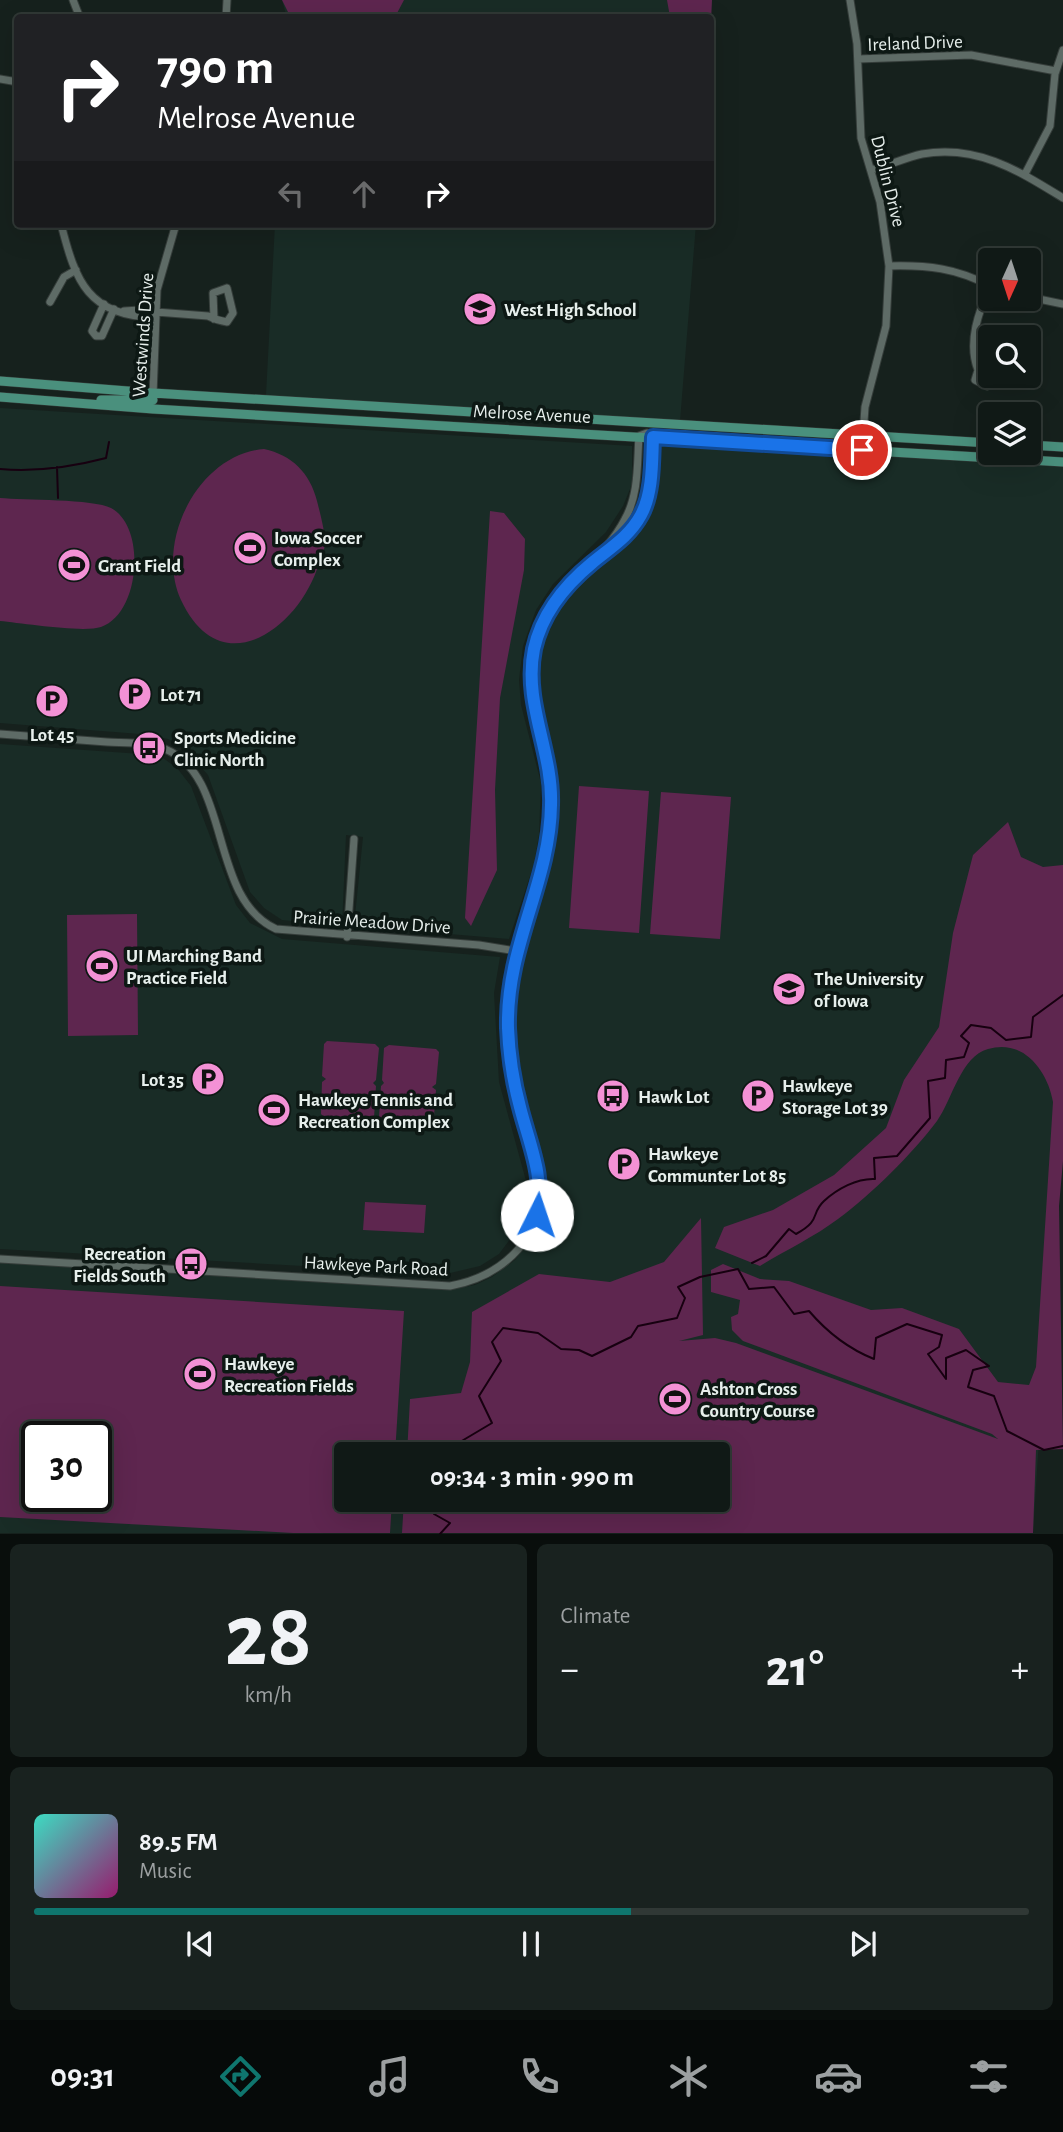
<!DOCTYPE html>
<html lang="en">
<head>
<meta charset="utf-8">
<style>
	:root { --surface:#101916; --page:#19221f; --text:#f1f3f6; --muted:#9ca0a1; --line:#303835; --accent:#0f766e }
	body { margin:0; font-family:"Alegreya Sans",sans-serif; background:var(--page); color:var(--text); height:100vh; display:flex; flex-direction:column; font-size:26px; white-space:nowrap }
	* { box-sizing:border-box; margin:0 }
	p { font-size:23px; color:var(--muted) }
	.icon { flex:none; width:38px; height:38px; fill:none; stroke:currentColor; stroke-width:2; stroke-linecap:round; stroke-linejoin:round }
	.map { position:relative; height:1534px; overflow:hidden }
	.side { display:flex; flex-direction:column; gap:10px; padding:10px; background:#090e0c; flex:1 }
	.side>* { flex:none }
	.top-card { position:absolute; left:14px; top:14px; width:700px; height:214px; border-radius:7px; box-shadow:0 7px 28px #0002,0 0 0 2px var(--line); background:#202124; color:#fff; overflow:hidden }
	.needle { width:46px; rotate:183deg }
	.fabs { position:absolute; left:978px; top:248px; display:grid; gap:14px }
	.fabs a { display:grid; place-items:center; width:63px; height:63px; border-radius:7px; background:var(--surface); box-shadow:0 7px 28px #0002,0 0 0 2px var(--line); font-size:35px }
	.speed { position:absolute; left:21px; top:1421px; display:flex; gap:14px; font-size:35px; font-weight:700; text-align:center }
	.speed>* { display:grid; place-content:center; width:91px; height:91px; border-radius:50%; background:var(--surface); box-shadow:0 7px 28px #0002,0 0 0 2px var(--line); line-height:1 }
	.speed .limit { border:4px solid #111; border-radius:10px; background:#fff; color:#111 }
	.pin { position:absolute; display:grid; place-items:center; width:60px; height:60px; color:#fff; margin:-30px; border:4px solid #fff; border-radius:50%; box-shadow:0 2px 7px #0007 }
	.me { position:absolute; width:77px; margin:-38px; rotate:4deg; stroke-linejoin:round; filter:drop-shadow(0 0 5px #0008) }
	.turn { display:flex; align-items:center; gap:24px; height:147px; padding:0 28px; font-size:32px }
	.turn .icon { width:91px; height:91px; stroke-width:2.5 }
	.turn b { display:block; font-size:49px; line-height:60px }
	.lanes { display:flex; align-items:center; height:66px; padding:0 28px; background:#0003; justify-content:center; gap:35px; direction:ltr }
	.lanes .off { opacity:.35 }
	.big { font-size:52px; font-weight:700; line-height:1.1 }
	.side .card { flex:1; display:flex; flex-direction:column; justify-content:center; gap:10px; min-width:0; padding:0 24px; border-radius:10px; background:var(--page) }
	.side .dial { align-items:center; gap:0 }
	.dial b { font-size:91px; line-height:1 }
	.song { display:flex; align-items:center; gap:21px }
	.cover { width:84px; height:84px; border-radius:10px; background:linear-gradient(135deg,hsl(170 70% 55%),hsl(320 70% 35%)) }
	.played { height:7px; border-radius:4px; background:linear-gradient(90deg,var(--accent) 60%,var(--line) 60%) }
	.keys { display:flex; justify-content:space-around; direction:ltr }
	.heat { display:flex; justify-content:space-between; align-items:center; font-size:38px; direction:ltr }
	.side .tiles { flex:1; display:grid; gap:10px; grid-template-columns:1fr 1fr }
	.card:last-child { grid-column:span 2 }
	.trip { position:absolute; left:334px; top:1442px; width:396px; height:70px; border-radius:7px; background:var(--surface); box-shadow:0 7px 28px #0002,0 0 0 2px var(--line); font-weight:700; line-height:70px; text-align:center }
	.menu { display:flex; height:112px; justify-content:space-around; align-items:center; background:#060a09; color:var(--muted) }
	.menu .icon { width:49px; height:49px }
	.menu .current { color:var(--accent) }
	.menu b { font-size:32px; color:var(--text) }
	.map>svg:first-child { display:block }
	.built { fill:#192c26; fill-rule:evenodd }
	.green { fill:#5e264f; fill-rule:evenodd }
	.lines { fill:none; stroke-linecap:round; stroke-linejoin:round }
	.stream { stroke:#170010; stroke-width:2 }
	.minor-casing { stroke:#353d3a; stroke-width:9 }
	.major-casing { stroke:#353d3a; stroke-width:10 }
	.minor { stroke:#5e6b66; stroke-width:7 }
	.major { stroke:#4a907d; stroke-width:9 }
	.route-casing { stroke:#114b97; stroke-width:18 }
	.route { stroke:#1a73e8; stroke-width:12 }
	.labels { text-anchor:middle; stroke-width:7; stroke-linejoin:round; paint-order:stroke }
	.street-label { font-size:19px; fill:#e7efec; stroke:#0d1814 }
	.poi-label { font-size:19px; font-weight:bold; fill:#e7efec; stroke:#0d1814; text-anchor:start }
</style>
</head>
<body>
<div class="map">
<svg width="1063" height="1534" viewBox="0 0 1063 1534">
	<rect width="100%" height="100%" fill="#16211d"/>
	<path class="built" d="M 282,0 L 712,0 L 711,20 L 287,18 Z
		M 275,224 L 696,224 L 680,421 L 266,395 Z
		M 0,408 L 632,446 L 632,484 L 623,506 L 606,532 L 553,584 L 536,610 L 523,646 L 519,680 L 521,705 L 541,783 L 539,835 L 534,864 L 509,939 L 354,926 L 363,837 L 346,835 L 342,926 L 282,920 L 264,908 L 250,892 L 208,775 L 182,746 L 168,739 L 140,734 L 0,723 Z
		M 663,442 L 1063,466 L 1063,1066 L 1033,1533 L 0,1533 L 0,1262 L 448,1290 L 475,1285 L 492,1277 L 515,1260 L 532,1237 L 542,1212 L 544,1185 L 520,1089 L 512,1029 L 515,979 L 521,947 L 546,870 L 554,831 L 553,769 L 537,701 L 535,675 L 539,651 L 546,625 L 562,598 L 624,540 L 643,515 L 654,478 L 656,451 ZM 37,1437 L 96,1437 L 96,1496 L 37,1496 ZM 346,1454 L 718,1454 L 718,1500 L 346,1500 Z
		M 0,744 L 141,754 L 163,758 L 177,768 L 191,786 L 236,905 L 250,923 L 282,939 L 500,957 L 494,993 L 499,1082 L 529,1192 L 514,1234 L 499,1254 L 480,1266 L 446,1274 L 0,1249 Z"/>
	<path class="green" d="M 282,0 L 404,0 L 395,17 L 291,18 Z
		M 667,0 L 712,0 L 711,20 L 670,17 Z
		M 264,449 C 292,455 310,473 317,501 C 320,513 325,531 325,543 C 325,549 321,557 319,563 C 300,628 221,686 181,600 C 154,541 199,454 264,449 Z
		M 0,498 C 23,500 94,499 111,508 C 147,527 140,614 101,627 C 83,633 22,623 0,621 Z
		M 490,511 L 504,513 L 525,539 L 524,570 L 500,698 L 495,790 L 497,870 L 471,926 L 465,918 Z
		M 579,786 L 649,791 L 639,933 L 569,928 Z
		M 661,792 L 731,797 L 720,939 L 650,934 Z
		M 1008,822 L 1021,857 L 1043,867 L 1063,865 L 1063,1161 L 1059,1206 L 1063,1449 L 1036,1450 L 1033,1533 L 402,1533 L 404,1500 L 718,1500 L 718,1454 L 407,1454 L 410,1399 L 461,1393 L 470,1362 L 472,1312 L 539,1274 L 610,1282 L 664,1262 L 701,1218 L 703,1335 L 679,1341 L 715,1338 L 736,1343 L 998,1439 L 992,1434 L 743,1341 L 732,1330 L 731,1317 L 738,1314 L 740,1300 L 711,1292 L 711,1270 L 723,1264 L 760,1279 L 789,1281 L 871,1310 L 902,1308 L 959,1329 L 998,1382 L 1029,1385 L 1036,1367 L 1053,1102 C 1048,1072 1024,1038 988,1049 C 961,1056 952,1100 937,1121 C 912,1154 872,1194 838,1219 C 814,1237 786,1250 760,1266 L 715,1248 L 724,1227 L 773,1210 L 834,1175 L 886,1128 L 904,1080 L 939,1027 L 953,933 L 973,855 Z
		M 137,914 L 138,1035 L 68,1036 L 67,915 Z
		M 327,1041 L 375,1044 L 379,1048 L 376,1080 L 373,1083 L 376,1086 L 374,1118 L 369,1121 L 325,1118 L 321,1114 L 322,1082 L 326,1079 L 322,1076 L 324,1044 Z
		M 389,1045 L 436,1049 L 439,1052 L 436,1084 L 432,1087 L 436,1090 L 434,1116 L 427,1125 L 382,1122 L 379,1118 L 381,1086 L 384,1083 L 382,1080 L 384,1048 Z
		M 365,1202 L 426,1205 L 424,1233 L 363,1230 Z
		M 0,1286 L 404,1311 L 395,1454 L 346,1454 L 346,1500 L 392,1500 L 390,1533 L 293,1533 L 0,1517 ZM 37,1437 L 96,1437 L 96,1496 L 37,1496 Z"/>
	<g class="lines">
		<path class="stream" d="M 57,467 L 58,498
			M 0,469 C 35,472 72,467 106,458 L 109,442
			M 752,1263 L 766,1256 L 789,1229 L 796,1234 C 822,1220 810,1214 824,1201 C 837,1189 857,1178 875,1179 L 874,1158 L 897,1156 L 930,1118 L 928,1081 L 945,1078 L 946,1060 L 964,1057 L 969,1043 L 961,1036 L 971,1025 L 991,1028 L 1006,1040 L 1031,1037 L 1033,1017 L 1063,995
			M 448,1454 L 460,1442 L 492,1423 L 479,1396 L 501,1361 L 492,1342 L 503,1328 L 538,1333 L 561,1349 L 579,1350 L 592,1356 L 631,1337 L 638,1326 L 677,1318 L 685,1298 L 678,1287 L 700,1277 L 738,1269 L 749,1289 L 774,1287 L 794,1314 L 809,1311 C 827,1332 849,1349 874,1359 L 876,1338 L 907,1324 L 942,1335 L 939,1347 L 928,1354 L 946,1379 L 946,1358 L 966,1350 L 989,1366 L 973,1370 L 968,1387 L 994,1396 L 1007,1431 L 1044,1450 L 1063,1446
			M 440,1534 L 450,1523 L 434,1514 L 440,1500"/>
		<defs>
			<path id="minor" d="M 73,0 L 80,18
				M 850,0 L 857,44 L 861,138 L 880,202 L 889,266 L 886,326 L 865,407 L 862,450
				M 226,18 L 227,0
				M 858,59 L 971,55 L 1056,71
				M 0,79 L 18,82
				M 871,170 C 888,166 904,158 922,154 C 977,144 1019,171 1063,198
				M 1025,174 L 1050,126 L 1055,74 L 1063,50
				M 61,224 C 76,283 88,315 156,318
				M 889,266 C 928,265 956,268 990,286
				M 1029,297 L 1063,304
				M 50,302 L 64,277 L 76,270
				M 104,304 L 92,331 L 96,336 L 102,336 L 114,309
				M 124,311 L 156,309
				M 156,312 L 208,316 C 214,319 220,321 227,322 L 233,313 L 227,288 L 213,293 L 214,319
				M 978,370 C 967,342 979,311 990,286
				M 990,370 L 978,370 L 975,380 L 987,386 L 993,376
				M 153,395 L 157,290 L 176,224
				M 0,734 C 36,737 71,739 107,742 C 126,743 148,742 165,749 C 233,777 207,897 276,929 L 479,945 L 516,951
				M 347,937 L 354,839
				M 0,1259 L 450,1286 C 504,1276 548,1235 539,1176 C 534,1147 522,1118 515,1089 C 509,1056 507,1022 510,989 C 515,921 554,862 551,793 C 549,737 520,695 537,637 C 552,587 602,564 625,519 C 639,494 637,464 639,436 L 647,433 L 653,437 C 649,497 646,527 593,562"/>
			<path id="major" d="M 0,381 L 153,393 L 990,443
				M 0,397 L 153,409 L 1063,462
				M 101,400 L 153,400
				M 1029,445 L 1063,447"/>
		</defs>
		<use href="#minor" class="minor-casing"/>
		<use href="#major" class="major-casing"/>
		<use href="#minor" class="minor"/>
		<use href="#major" class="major"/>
	</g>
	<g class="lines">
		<defs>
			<path id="route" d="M 537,1215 C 545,1177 529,1143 520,1107 C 513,1081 509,1055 508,1028 C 506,945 550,883 551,805 C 553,751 523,703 534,649 C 542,613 564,586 592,563 C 610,548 629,537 641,515 C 653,493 652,462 653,437 L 862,450"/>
		</defs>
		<use href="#route" class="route-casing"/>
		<use href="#route" class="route"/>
	</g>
	<defs>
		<symbol id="school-disc" viewBox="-11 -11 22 22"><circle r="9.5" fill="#f391d5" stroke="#0d1814"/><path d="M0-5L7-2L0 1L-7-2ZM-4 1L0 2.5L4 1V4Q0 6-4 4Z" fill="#111"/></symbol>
		<symbol id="stadium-disc" viewBox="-11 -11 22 22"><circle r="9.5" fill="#f391d5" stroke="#0d1814"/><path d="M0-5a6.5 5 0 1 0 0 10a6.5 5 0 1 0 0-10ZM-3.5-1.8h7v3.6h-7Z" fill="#111"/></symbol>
		<symbol id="parking-disc" viewBox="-11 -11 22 22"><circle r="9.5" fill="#f391d5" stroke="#0d1814"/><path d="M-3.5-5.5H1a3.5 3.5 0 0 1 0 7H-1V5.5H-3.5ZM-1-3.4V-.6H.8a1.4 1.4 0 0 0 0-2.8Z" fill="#111"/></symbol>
		<symbol id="bus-disc" viewBox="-11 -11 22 22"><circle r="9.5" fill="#f391d5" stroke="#0d1814"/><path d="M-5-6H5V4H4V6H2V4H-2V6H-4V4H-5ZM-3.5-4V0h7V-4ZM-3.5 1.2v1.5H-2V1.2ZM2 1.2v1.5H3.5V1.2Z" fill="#111"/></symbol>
		<symbol id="university-disc" viewBox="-11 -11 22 22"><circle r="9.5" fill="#f391d5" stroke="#0d1814"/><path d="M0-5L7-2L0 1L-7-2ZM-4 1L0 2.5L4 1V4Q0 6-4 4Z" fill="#111"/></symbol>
	</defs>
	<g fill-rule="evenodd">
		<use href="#school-disc" x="461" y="290" width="38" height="38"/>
		<use href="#stadium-disc" x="231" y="529" width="38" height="38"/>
		<use href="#stadium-disc" x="55" y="546" width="38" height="38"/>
		<use href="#parking-disc" x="116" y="675" width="38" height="38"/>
		<use href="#parking-disc" x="33" y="682" width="38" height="38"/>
		<use href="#bus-disc" x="130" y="729" width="38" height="38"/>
		<use href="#stadium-disc" x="83" y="947" width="38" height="38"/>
		<use href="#university-disc" x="770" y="970" width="38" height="38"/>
		<use href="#parking-disc" x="189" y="1060" width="38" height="38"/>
		<use href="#bus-disc" x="594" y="1077" width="38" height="38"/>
		<use href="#parking-disc" x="739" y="1077" width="38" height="38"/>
		<use href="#stadium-disc" x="255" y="1091" width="38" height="38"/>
		<use href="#parking-disc" x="605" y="1145" width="38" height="38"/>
		<use href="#bus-disc" x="172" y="1245" width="38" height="38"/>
		<use href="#stadium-disc" x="181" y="1355" width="38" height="38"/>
		<use href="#stadium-disc" x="656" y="1380" width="38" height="38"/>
	</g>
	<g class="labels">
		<g class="street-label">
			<text transform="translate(915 42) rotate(-2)" y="7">Ireland Drive</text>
			<text transform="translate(889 181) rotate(76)" y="7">Dublin Drive</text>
			<text transform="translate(142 335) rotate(-86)" y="7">Westwinds Drive</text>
			<text transform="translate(532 413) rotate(3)" y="7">Melrose Avenue</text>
			<text transform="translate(372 921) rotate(4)" y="7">Prairie Meadow Drive</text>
			<text transform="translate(376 1265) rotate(3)" y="7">Hawkeye Park Road</text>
		</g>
		<g class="poi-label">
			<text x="504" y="316">West High School</text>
			<text x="274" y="544">Iowa Soccer<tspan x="274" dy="22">Complex</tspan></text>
			<text x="98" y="572">Grant Field</text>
			<text x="160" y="701">Lot 71</text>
			<text x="52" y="741" text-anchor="middle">Lot 45</text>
			<text x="174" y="744">Sports Medicine<tspan x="174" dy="22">Clinic North</tspan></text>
			<text x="126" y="962">UI Marching Band<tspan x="126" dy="22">Practice Field</tspan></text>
			<text x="814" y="985">The University<tspan x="814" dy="22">of Iowa</tspan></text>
			<text x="184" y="1086" text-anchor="end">Lot 35</text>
			<text x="782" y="1092">Hawkeye<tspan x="782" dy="22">Storage Lot 39</tspan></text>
			<text x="638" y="1103">Hawk Lot</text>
			<text x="298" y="1106">Hawkeye Tennis and<tspan x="298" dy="22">Recreation Complex</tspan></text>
			<text x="648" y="1160">Hawkeye<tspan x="648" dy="22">Communter Lot 85</tspan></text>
			<text x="166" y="1260" text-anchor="end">Recreation<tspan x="166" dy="22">Fields South</tspan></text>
			<text x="224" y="1370">Hawkeye<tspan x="224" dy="22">Recreation Fields</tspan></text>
			<text x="700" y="1395">Ashton Cross<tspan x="700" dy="22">Country Course</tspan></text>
		</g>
	</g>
</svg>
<div class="fabs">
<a><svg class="needle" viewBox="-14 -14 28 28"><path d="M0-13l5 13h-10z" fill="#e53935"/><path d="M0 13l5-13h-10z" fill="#9ca0a1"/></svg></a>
<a><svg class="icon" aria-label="search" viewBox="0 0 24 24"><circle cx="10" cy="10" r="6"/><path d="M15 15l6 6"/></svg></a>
<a><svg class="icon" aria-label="layers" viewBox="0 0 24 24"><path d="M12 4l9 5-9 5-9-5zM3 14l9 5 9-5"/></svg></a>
</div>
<div class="speed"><div class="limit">30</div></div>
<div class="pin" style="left:862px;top:450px;background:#d93025"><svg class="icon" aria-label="arrive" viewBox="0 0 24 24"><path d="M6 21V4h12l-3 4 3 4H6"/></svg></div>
<svg class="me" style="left:537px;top:1215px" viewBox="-20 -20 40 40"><circle r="19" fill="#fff"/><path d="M0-13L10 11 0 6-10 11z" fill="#1a73e8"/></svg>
<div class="trip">09:34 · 3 min · 990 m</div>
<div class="top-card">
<div class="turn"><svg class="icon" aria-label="right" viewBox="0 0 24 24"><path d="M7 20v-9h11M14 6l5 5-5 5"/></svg><div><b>790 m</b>Melrose Avenue</div></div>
<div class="lanes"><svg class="icon off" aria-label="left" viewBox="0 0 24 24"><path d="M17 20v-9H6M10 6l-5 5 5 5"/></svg><svg class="icon off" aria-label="ahead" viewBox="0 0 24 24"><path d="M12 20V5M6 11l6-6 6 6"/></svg><svg class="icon" aria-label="right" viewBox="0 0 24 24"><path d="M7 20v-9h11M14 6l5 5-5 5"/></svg></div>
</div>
</div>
<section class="side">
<div class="tiles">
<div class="card dial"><b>28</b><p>km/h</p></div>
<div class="card"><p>Climate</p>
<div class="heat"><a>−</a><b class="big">21°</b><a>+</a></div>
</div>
<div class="card">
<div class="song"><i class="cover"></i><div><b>89.5 FM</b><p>Music</p></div></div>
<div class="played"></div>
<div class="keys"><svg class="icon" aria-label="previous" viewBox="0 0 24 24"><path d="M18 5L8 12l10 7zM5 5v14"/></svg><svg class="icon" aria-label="pause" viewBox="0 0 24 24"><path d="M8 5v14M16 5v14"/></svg><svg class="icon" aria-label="next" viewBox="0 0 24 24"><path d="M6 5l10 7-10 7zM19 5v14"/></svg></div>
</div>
</div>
</section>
<nav class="menu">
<b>09:31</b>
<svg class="icon current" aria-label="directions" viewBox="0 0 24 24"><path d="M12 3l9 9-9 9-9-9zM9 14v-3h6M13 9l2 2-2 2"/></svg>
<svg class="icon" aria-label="music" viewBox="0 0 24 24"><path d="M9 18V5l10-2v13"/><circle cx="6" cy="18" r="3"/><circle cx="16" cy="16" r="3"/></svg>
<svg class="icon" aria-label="phone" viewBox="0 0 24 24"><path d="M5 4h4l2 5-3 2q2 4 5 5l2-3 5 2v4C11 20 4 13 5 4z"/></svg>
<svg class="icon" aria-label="climate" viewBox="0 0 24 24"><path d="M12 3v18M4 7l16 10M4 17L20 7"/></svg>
<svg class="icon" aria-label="car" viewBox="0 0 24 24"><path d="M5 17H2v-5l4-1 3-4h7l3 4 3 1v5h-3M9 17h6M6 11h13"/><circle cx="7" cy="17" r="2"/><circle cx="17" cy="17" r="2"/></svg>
<svg class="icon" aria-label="filters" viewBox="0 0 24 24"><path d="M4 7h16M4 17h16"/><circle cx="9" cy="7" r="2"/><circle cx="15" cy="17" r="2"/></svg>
</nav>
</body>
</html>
